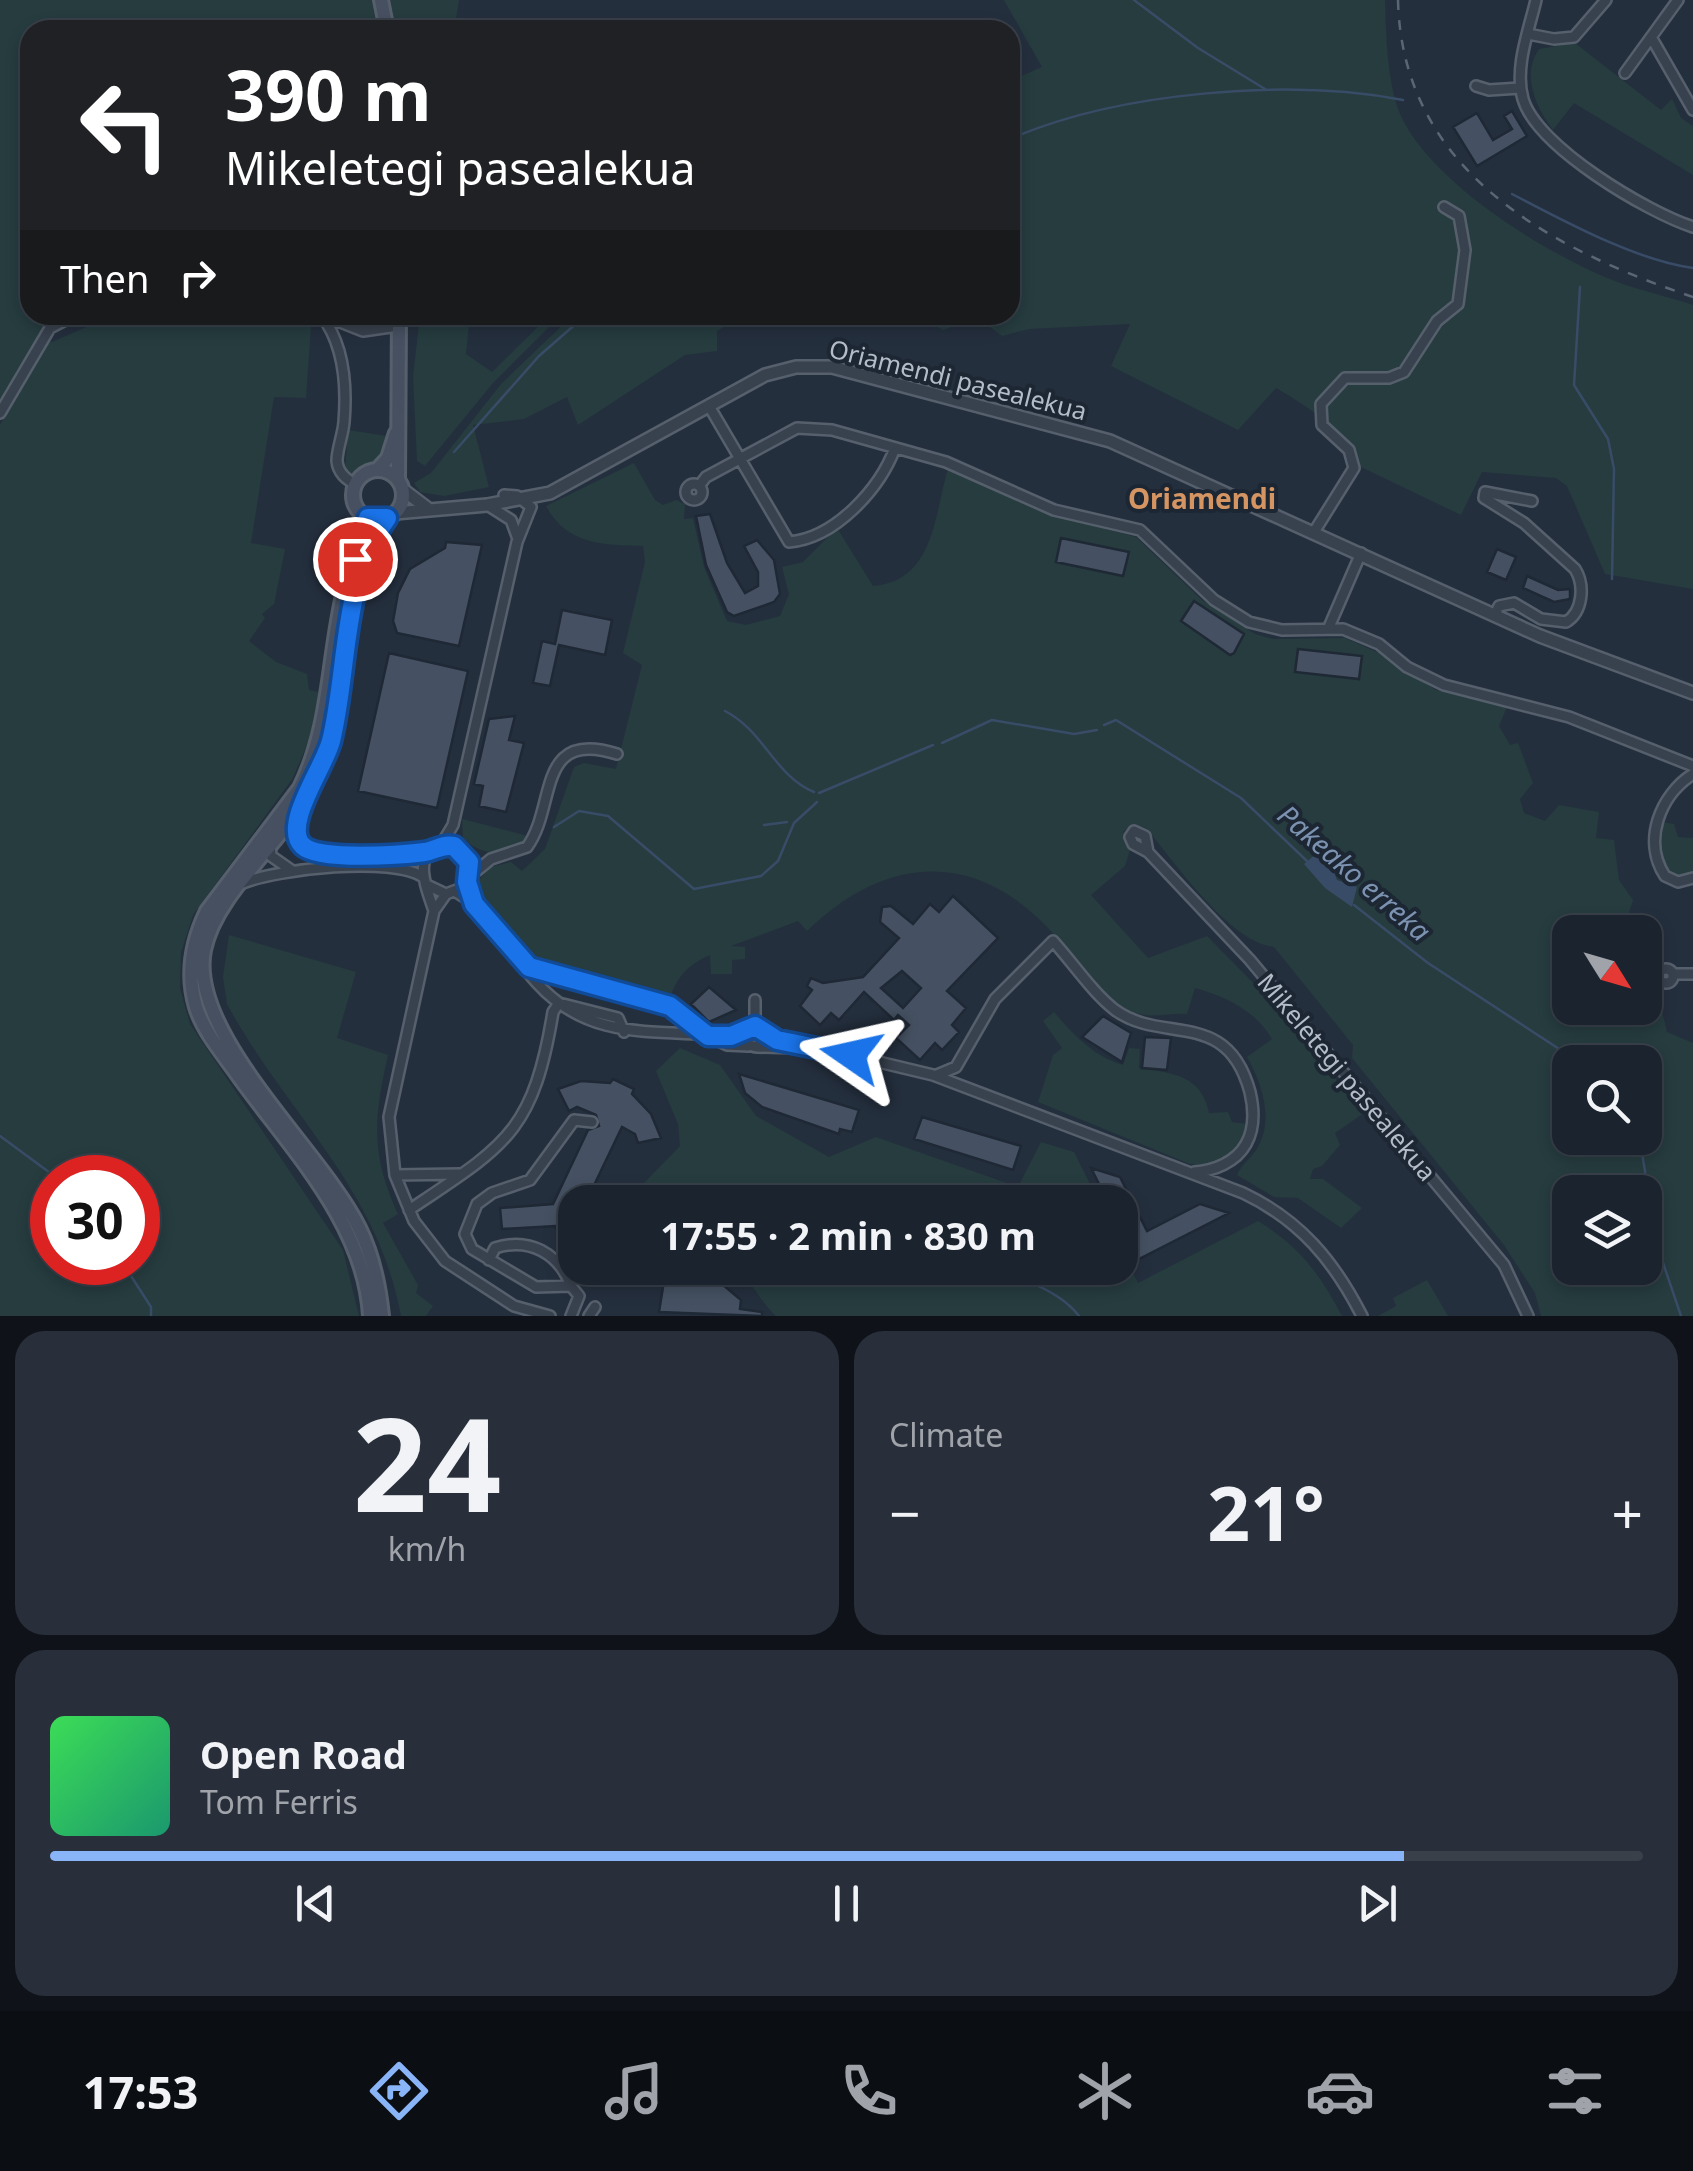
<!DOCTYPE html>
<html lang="en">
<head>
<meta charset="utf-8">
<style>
	:root { --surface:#1b232e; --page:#282f3a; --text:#f1f3f6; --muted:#a0a4aa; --line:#39404a; --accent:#8ab4f8 }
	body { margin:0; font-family:"Noto Sans",sans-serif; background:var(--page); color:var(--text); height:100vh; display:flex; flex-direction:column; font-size:38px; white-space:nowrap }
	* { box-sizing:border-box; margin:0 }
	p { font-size:32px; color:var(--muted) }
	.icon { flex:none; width:55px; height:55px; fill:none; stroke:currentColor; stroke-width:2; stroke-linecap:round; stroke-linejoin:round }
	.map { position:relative; height:1316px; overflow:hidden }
	.drawer { display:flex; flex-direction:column; gap:15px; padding:15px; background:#0f1319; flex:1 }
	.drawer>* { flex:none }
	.top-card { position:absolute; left:20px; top:20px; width:1000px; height:305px; border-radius:30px; box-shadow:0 5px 15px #0003,0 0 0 2px var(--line); background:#202124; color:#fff; overflow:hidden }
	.needle { width:65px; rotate:127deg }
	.controls { position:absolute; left:1552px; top:915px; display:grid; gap:20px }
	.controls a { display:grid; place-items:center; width:110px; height:110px; border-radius:20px; background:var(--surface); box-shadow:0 5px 15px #0003,0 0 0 2px var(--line); font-size:50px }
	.speed { position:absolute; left:30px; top:1155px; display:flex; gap:20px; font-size:50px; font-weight:700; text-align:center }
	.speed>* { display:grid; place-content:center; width:130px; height:130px; border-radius:50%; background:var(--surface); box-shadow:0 5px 15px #0003,0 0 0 2px var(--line); line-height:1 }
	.speed .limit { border:15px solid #d22; background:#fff; color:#111 }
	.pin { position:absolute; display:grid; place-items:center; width:85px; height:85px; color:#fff; margin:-42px; border:5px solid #fff; border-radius:50%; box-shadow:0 2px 10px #0007 }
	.me { position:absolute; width:110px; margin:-55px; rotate:281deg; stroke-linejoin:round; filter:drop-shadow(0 0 8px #0008) }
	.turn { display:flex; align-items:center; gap:35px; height:210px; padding:0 40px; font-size:45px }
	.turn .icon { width:130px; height:130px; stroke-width:2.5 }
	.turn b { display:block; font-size:70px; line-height:85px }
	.then { display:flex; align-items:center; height:95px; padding:0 40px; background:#0003; gap:20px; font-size:38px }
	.big { font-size:75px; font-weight:700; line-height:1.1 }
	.drawer .widget { flex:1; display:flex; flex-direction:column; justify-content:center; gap:15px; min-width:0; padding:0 35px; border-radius:30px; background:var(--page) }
	.drawer .dial { align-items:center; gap:0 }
	.dial b { font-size:130px; line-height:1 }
	.song { display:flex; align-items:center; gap:30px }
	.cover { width:120px; height:120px; border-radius:15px; background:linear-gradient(135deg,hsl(130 70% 55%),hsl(160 70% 35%)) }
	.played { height:10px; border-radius:5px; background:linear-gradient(90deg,var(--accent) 85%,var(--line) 85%) }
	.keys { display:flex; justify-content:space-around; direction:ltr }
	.heat { display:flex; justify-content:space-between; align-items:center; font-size:55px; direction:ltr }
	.drawer .tiles { flex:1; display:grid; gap:15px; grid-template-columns:1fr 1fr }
	.widget:last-child { grid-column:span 2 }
	.trip { position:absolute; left:558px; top:1185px; width:580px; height:100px; border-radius:30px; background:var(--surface); box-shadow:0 5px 15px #0003,0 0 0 2px var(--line); font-weight:700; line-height:100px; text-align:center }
	.menu { display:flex; height:160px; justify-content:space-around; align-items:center; background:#0b0e12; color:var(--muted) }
	.menu .icon { width:70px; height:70px }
	.menu .on { color:var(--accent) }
	.menu b { font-size:45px; color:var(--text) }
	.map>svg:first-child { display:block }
	.green { fill:#263c3f; fill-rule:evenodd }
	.water { fill:#394c67 }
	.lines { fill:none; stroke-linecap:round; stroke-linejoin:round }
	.stream { stroke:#394c67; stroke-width:2.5 }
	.building { fill:#455162; stroke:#1f2835; stroke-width:2.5; fill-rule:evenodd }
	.minor-casing { stroke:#565f6c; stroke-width:14 }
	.tertiary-casing { stroke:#565f6c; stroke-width:16 }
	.secondary-casing { stroke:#565f6c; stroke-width:18 }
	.minor { stroke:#38414e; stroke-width:9 }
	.tertiary { stroke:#38414e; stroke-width:11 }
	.secondary { stroke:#465061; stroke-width:12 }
	.rail { stroke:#5a6575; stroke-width:2.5; stroke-dasharray:10 10; stroke-linecap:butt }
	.route-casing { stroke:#114b97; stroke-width:25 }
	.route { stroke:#1a73e8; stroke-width:18 }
	.labels { text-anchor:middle; stroke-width:8; stroke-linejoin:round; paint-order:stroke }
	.street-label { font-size:25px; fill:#b4bcc9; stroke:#1d2633 }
	.neighbourhood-label { font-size:28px; font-weight:bold; fill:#d59563; stroke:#1d2633 }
	.water-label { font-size:28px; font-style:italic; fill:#7c92b1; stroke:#1d2633 }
</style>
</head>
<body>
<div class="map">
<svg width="1693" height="1316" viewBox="0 0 1693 1316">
	<rect width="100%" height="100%" fill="#242f3e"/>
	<path class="green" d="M 0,0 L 459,0 L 454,30 L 30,30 L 30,315 L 64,315 L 40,336 L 52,342 L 114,315 L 285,315 L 311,327 L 306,398 L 274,397 L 251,543 L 285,549 L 274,604 L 262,614 L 265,618 L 249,641 L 276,662 L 307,674 L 309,690 L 319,692 L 310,738 L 293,778 L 193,915 L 181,953 L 180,988 L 190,1024 L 343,1250 L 359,1316 L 0,1316 L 0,425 L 18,392 L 9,391 L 0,407 ZM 52,1178 L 138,1178 L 138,1262 L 52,1262 Z
		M 1004,0 L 1385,0 C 1386,34 1387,74 1397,106 C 1421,178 1550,257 1620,283 C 1643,291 1669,297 1693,305 L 1693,589 L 1605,574 L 1567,486 L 1556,478 L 1482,472 L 1461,515 L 1359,466 C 1343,429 1310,408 1276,388 L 1238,430 L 1111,366 L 1130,324 L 1029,329 L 1002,336 L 978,318 L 943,330 L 916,315 L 1010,315 L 1010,93 L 1019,77 L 1042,67 Z
		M 1575,43 L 1661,110 L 1672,99 L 1681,118 L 1693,126 L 1693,175 L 1574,103 L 1553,130 C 1536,108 1521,75 1539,49 Z
		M 420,315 L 470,315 L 466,354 L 492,372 L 550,315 L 561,315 L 493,383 L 425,466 L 417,461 L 413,377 Z
		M 573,315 L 746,315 L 717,331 L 717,351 L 685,355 L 578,425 L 567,397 L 524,419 L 473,425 L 489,487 L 444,496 L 420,492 L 414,483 L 431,473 L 501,384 Z
		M 348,430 L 387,436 L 381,457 L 354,475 L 345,470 Z
		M 634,463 L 655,500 L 663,505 L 676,500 L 685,504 L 684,519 L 693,518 L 704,567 L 727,621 L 746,625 L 780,616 L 789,594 L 782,567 L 803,562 L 837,528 L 873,586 C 935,581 934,514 948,469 L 1045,513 L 1136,537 L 1202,600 L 1255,634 L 1273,639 L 1345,638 L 1379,653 L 1436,690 L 1507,707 L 1499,726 L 1510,745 L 1518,743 L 1533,783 L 1520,799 L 1524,813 L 1545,821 L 1559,805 L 1599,812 L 1596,838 L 1614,840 L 1619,880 L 1633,900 L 1623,932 L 1570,932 L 1570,1008 L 1645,1008 L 1645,957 L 1651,965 L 1667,1032 L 1693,1043 L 1693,1316 L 1541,1316 L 1535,1293 L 1504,1245 L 1352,1058 L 1353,1045 L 1274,947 C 1229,942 1175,862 1146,828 L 1131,825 L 1123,832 L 1131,847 L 1125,866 L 1091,895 L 1148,958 L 1207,936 L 1268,998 L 1364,1113 L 1335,1133 L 1340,1145 L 1322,1166 L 1313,1169 L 1310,1179 L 1323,1179 L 1362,1208 L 1341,1228 L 1298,1198 L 1274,1197 L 1237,1175 C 1241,1165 1250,1159 1256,1150 C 1275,1122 1262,1083 1247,1057 L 1272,1039 C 1255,1010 1226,997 1195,988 L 1187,1014 C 1172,1012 1150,1020 1130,1011 C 1097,995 1074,955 1049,929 C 973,848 884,856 807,931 L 798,921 L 731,946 L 745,947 L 745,959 L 732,960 L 732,974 L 711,974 L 710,955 C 687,965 677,977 669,1000 C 643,993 544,969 528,957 C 508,942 479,906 478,881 L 491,867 L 511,862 L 522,871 L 545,849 L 574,767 L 584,763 L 616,769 L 642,665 L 623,653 L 645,562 L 643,546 C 603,545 567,545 546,506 ZM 1570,1062 L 1645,1062 L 1645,1138 L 1570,1138 ZM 1570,1192 L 1645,1192 L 1645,1268 L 1570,1268 Z
		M 462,819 L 528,836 C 514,859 478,857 463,837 Z
		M 1661,822 L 1674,824 L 1678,837 L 1693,838 L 1693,874 L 1678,877 L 1663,867 L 1658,837 Z
		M 229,935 L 356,972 L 337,1038 L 388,1055 C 374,1118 370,1153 398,1214 L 383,1223 L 418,1285 L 416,1293 L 433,1306 L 426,1316 L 401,1316 C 377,1186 287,1115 227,1004 L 223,977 Z
		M 1054,1012 C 1074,1035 1093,1056 1123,1065 L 1129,1048 L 1140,1049 L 1139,1068 C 1172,1073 1202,1075 1209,1113 L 1228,1112 L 1232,1122 L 1248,1124 C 1240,1152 1218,1167 1190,1164 L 1038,1102 L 1053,1055 L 1062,1048 L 1043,1021 Z
		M 680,1048 L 720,1065 L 756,1116 L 829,1157 L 876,1137 L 1018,1187 L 1041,1142 L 1074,1152 L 1099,1202 L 642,1202 L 644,1183 L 680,1146 L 678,1124 L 656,1071 Z
		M 1258,1221 C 1299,1246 1320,1274 1342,1316 L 776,1316 C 759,1300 753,1283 736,1268 L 1120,1268 L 1120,1246 L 1138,1283 Z
		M 1427,1280 L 1448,1316 L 1378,1316 L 1396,1306 L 1393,1298 Z"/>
	<path class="water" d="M 1316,854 L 1329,858 L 1337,880 L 1357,887 L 1352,907 L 1325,888 L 1304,864 Z"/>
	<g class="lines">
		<path class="stream" d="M 1134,0 L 1198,48 L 1265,89
			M 1010,139 C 1118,92 1287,78 1403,100
			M 1512,194 C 1564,221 1635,260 1693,268
			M 1580,287 L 1574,385 L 1608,439 L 1614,469 L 1612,579
			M 454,452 L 539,356 L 586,315
			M 725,711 C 764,731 774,775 814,792
			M 1104,725 L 1116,720 L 1241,798 L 1308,862
			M 942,743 L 992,720 L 1074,734 L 1097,730
			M 819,793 L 933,745
			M 764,825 L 787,822
			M 554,827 L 579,811 L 608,816 L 694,889 L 761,876 L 778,861 L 794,823 L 817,802
			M 1354,905 L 1428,963 L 1579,1062
			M 0,1136 L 57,1178
			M 1633,1138 L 1642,1153 L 1657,1245 L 1681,1316
			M 122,1262 L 151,1307 L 151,1316
			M 830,1268 L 861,1277 L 904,1268
			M 964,1268 C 1001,1270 1055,1285 1079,1316"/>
	</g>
	<path class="building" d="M 1512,111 L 1527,136 L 1477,166 L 1453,127 L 1477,113 L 1493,140 L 1512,129 L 1504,116 Z
		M 710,514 L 727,563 L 745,593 L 758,586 L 758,572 L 744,546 L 757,540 L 774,560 L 780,594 L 774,602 L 734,616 L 727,612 L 706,565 L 696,516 Z
		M 1061,538 L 1129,552 L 1123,576 L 1056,562 Z
		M 446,542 L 482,545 L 459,646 L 397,633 L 393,621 L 398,593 L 410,569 L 445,548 Z
		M 1497,549 L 1516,557 L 1506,580 L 1487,572 Z
		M 1527,576 L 1558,590 L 1570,589 L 1570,599 L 1554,602 L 1523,588 Z
		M 1194,601 L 1244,634 L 1234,653 L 1230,655 L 1181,621 Z
		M 562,610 L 612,620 L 605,655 L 559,645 L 550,686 L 533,683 L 542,641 L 555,644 Z
		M 1298,649 L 1362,656 L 1359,679 L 1295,672 Z
		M 389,653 L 468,671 L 437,808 L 358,791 Z
		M 515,716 L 509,740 L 524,743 L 506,812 L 479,806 L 483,786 L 474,784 L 489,719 Z
		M 953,896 L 998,938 L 947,991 L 966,1008 L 952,1025 L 959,1032 L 942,1050 L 935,1043 L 920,1060 L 896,1038 L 909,1025 L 898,1015 L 894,1020 L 864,992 L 839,1020 L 831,1013 L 820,1025 L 800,1006 L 812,990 L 807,986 L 811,978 L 823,983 L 863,977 L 899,938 L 880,922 L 882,907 L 891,906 L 913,924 L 930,904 L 939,912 ZM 902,971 L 921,988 L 903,1008 L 881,988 Z
		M 709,987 L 736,1010 L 709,1022 L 691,1004 Z
		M 1103,1016 L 1131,1033 L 1122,1062 L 1082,1037 Z
		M 1145,1037 L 1171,1038 L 1167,1070 L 1142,1068 Z
		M 739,1074 L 859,1110 L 852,1132 L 840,1129 L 839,1134 L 762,1107 L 745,1093 Z
		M 613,1079 L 634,1089 L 632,1094 L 651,1114 L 661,1138 L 638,1143 L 635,1134 L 622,1127 L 586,1202 L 575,1202 L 575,1256 L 555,1226 L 502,1229 L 500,1208 L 553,1204 L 588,1130 L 599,1126 L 596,1115 L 577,1107 L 569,1111 L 558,1089 L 581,1081 L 610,1083 Z
		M 922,1117 L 1021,1146 L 1013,1170 L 914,1139 Z
		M 1091,1168 L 1120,1177 L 1147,1231 L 1200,1204 L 1229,1213 L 1137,1260 L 1120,1226 L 1120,1202 L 1108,1202 Z
		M 666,1268 L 703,1268 L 741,1300 L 740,1309 L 762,1312 L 762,1316 L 659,1312 Z"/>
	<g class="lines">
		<defs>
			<path id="minor" d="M 1536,0 C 1529,30 1514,68 1523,99 C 1537,147 1647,212 1693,227
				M 1528,34 L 1554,39 L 1574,37 L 1606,0
				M 1651,37 L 1693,110
				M 1625,73 L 1678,0
				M 1476,86 L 1489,90 L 1520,88
				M 129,315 L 164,319 L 206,315
				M 321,315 C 344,344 347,386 344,422 C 343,435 337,449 337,461 C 338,473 346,479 356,485
				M 325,316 L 363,331 L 398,326
				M 709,406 L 789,542 C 836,538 880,488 895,448
				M 0,413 L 50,328 L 75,315
				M686 492a8 8 0 1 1 16 0a8 8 0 1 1-16 0Z
				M 699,486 L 706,477 L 797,428 L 832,430 L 946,462 L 1054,510 L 1140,530 L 1214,600 L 1249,622 L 1282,630 L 1343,629 L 1379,644 L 1407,667 L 1444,685 L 1569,717 L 1693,766
				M 489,506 L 511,520 L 518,539
				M 1314,532 L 1354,468 L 1349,450 L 1322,425 L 1321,404 L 1345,378 L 1389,378 L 1404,372 L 1437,321 L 1458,304 L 1465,250 L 1459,216 L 1444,207
				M 1495,615 L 1499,606 L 1514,603 L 1541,619 L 1566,622 C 1583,612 1585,585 1575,569 L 1524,523 L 1484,498 L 1485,492 L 1532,501
				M 1329,627 L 1361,553
				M 1693,774 C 1660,795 1642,841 1665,876 L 1678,882 L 1693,878
				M 296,814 L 298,839 L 307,849 L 323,853 L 429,851
				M 270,844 L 271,856 L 291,870
				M 441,845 L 453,825 L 517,542 L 531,507 L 517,496 L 504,495
				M 1148,852 L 1145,836 L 1134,831 L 1130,837 L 1133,844 L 1148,852 L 1250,960 L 1504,1265 L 1528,1316
				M 469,877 L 491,859 L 527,847 C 557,807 535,728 617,754
				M 243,883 C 278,869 392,856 423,877
				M 427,885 L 446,894 L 462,888 L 470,869 L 466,855 L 448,845 C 409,850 426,886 434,911
				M 456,892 C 492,912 510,954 537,983 C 591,1043 659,1029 731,1036 C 743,1038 746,1046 757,1047 L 766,1035 L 755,1025 L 755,1000
				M 446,894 L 434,911 L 389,1117 L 395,1175 L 414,1221 L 445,1261 L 514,1306 L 550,1316
				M 524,963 L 669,1005 L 708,1036 L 727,1045 L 748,1046
				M1659 976a7 7 0 1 1 14 0a7 7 0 1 1-14 0Z
				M 1673,974 L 1693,974
				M 766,1035 L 933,1075 L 1243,1193 C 1300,1220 1334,1261 1362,1316
				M 757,1047 L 800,1048
				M 937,1075 L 956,1067 L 995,999 L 1053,941 C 1073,963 1092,992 1115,1010 C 1163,1045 1227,1007 1250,1092 C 1254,1109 1255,1128 1246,1144 C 1236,1162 1214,1171 1194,1172
				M 395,1175 L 460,1174
				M 409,1210 C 506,1145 533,1133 553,1012 L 559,1003 L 618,1018 L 624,1032
				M 489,1260 L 495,1248 C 529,1237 559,1253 571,1286
				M 571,1316 L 579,1296 L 571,1286 L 536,1287 L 472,1249 L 465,1234 L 477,1204 L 492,1193 L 530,1180 L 574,1120 L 592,1122
				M 589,1316 L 595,1307"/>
			<path id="tertiary" d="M 402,489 L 427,508
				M 395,513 L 487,505 L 550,493 L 765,375 L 796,367 L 832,367 L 1110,441 L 1540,636 L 1693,693"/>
			<path id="secondary" d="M 381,0 L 387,30
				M 377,470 L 388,458 L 396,433
				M353 495a25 25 0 1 1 50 0a25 25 0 1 1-50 0Z
				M 398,480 L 399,315
				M 368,518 C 363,543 350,566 344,591 C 328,658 331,725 300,788 L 207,911 C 192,942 186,973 196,1007 C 204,1033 225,1056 240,1078 C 292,1150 365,1224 370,1316
				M 382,1316 C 379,1286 373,1256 359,1228 C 322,1152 187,1034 204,950 C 217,885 303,828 326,759 C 352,680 337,589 387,518"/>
		</defs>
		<use href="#minor" class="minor-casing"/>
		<use href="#tertiary" class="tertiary-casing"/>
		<use href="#secondary" class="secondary-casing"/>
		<use href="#minor" class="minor"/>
		<use href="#tertiary" class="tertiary"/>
		<use href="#secondary" class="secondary"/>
		<path class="rail" d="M 1398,0 C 1402,171 1550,249 1693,297"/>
	</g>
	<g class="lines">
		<defs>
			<path id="route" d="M 355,559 L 368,518 L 387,518 C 341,583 349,667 331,741 C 324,768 281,826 303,846 C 319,861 402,855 425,852 C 436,850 442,844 454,846 L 469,862 L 467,882 L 474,904 L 529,967 L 670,1006 L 708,1036 L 731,1036 L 755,1026 L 777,1040 L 851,1055"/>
		</defs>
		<use href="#route" class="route-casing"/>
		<use href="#route" class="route"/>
	</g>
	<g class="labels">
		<g class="street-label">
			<text transform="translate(958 380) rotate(14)" y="9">Oriamendi pasealekua</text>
			<text transform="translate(1347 1077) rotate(50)" y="9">Mikeletegi pasealekua</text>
		</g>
		<g class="neighbourhood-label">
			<text x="1202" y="509">Oriamendi</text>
		</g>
		<g class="water-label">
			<text transform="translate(1354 873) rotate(41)" y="10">Pakeako erreka</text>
		</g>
	</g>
</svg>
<div class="controls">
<a><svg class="needle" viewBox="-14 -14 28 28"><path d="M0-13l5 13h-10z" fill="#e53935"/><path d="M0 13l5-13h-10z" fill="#a0a4aa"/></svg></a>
<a><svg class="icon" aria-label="search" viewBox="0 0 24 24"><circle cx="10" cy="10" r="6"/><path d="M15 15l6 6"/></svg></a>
<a><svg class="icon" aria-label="layers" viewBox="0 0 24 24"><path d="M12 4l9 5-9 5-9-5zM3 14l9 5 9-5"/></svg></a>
</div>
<div class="speed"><div class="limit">30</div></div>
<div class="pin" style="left:355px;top:559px;background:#d93025"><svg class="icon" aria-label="arrive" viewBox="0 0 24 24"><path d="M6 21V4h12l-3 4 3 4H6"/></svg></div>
<svg class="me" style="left:851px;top:1055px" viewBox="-20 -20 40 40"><path d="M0-17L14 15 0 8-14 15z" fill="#1a73e8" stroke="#fff" stroke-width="4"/></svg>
<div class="trip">17:55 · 2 min · 830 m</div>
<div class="top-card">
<div class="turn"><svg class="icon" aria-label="left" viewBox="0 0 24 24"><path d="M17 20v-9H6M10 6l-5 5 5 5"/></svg><div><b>390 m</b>Mikeletegi pasealekua</div></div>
<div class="then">Then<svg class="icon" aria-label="right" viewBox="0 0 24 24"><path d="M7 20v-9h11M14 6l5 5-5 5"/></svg></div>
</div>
</div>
<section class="drawer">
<div class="tiles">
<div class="widget dial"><b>24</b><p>km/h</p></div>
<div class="widget"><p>Climate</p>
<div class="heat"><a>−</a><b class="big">21°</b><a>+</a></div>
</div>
<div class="widget">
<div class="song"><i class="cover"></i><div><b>Open Road</b><p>Tom Ferris</p></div></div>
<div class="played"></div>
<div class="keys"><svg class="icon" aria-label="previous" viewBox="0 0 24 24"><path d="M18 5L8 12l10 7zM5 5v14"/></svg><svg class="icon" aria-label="pause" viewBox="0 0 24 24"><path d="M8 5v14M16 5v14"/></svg><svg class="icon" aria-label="next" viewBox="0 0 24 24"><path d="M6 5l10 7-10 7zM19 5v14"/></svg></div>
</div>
</div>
</section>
<nav class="menu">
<b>17:53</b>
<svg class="icon on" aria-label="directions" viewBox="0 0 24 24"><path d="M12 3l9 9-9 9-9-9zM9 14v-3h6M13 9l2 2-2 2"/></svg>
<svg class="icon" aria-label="music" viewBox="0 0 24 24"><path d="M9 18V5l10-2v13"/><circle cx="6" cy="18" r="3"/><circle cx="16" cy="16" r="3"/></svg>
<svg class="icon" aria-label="phone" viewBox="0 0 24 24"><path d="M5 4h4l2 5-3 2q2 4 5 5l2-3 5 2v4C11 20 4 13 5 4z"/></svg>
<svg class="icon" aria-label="climate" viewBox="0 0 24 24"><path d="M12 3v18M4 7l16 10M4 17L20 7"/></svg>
<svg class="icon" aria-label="car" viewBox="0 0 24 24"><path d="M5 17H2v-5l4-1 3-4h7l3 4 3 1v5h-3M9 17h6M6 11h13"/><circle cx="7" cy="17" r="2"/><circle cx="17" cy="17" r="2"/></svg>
<svg class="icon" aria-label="filters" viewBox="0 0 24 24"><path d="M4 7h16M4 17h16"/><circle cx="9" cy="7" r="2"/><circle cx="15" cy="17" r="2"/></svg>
</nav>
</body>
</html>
